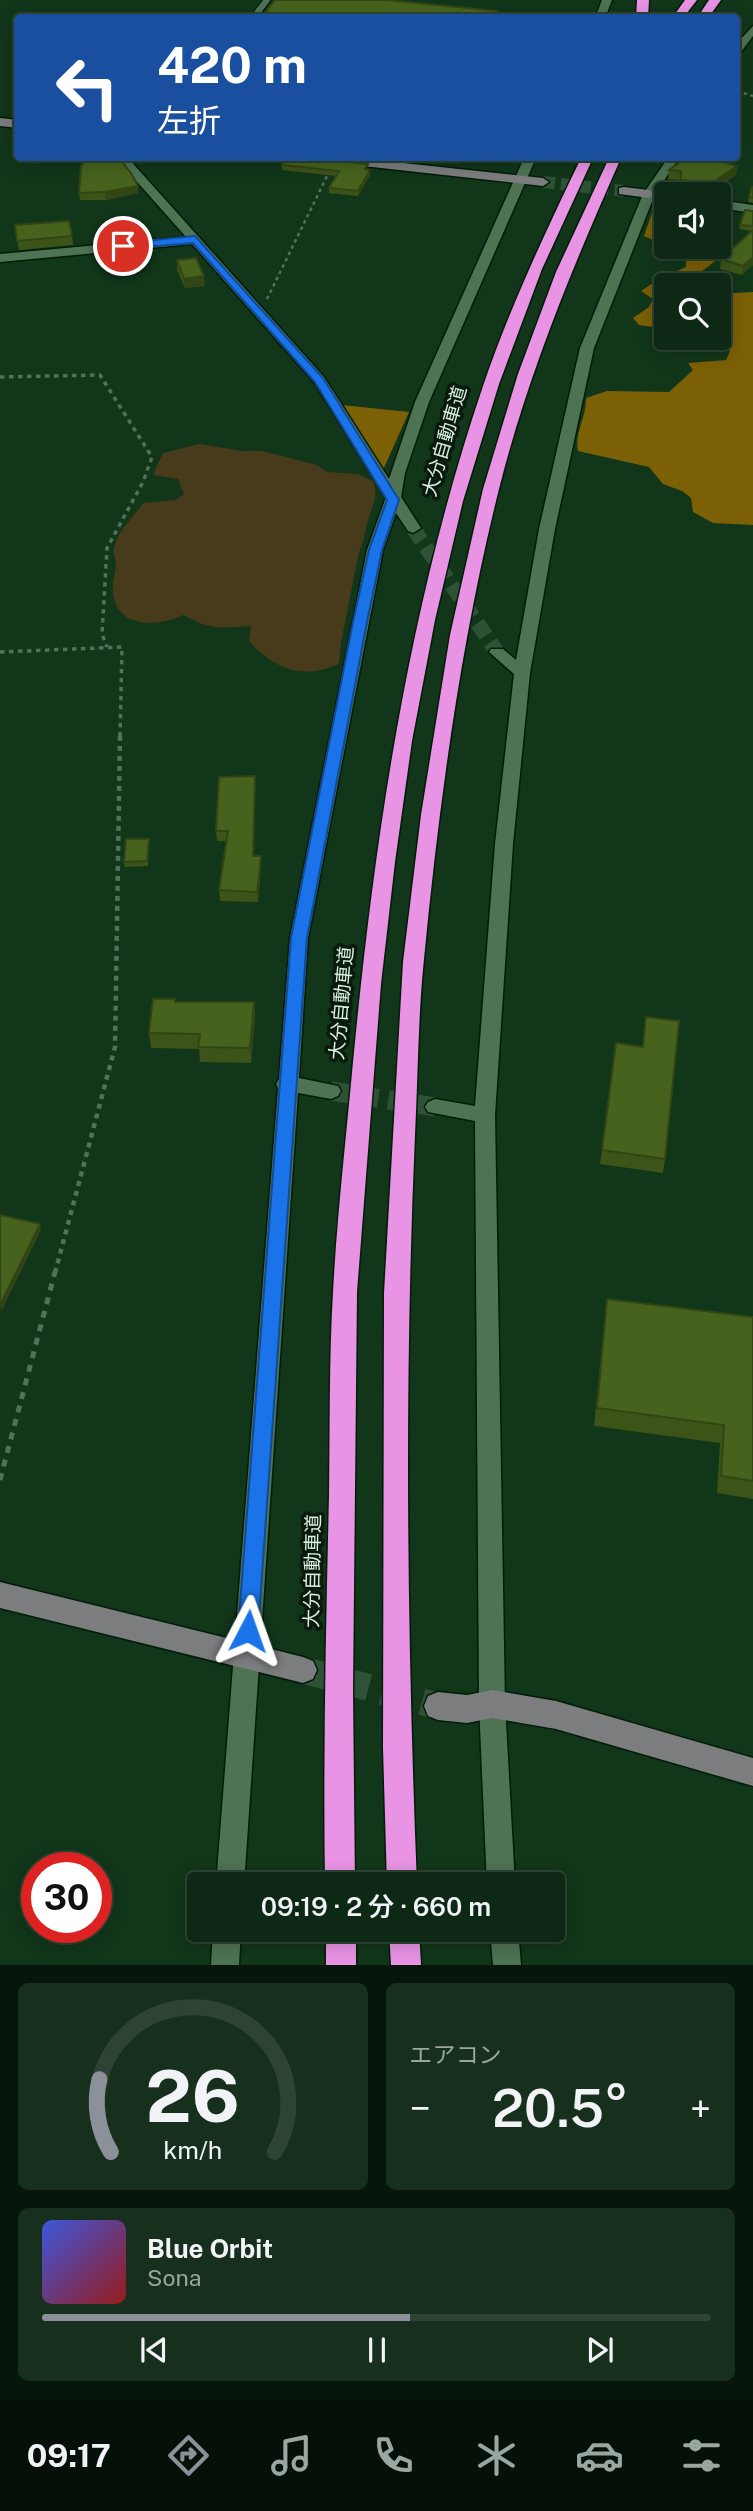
<!DOCTYPE html>
<html lang="ja">
<head>
<meta charset="utf-8">
<style>
	:root { --surface:#0d2814; --page:#16301d; --text:#f1f3f6; --muted:#9aa6a0; --line:#2d4434; --accent:#8c9099 }
	body { margin:0; font-family:"Public Sans","Noto Sans JP",sans-serif; background:var(--page); color:var(--text); height:100vh; display:flex; flex-direction:column; font-size:26px; white-space:nowrap }
	* { box-sizing:border-box; margin:0 }
	p { font-size:23px; color:var(--muted) }
	.icon { flex:none; width:38px; height:38px; fill:none; stroke:currentColor; stroke-width:2; stroke-linecap:round; stroke-linejoin:round }
	.map { position:relative; height:1965px; overflow:hidden }
	.side { display:flex; flex-direction:column; gap:18px; padding:18px; background:#07160b; flex:1 }
	.side>* { flex:none }
	.guide { position:absolute; left:14px; top:14px; width:726px; height:147px; border-radius:7px; box-shadow:0 4px 18px #0003,0 0 0 2px var(--line); background:#1a4fa0; color:#fff; overflow:hidden }
	.controls { position:absolute; left:654px; top:182px; display:grid; gap:14px }
	.controls a { display:grid; place-items:center; width:77px; height:77px; border-radius:7px; background:var(--surface); box-shadow:0 4px 18px #0003,0 0 0 2px var(--line); font-size:35px }
	.speed { position:absolute; left:21px; top:1852px; display:flex; gap:14px; font-size:35px; font-weight:700; text-align:center }
	.speed>* { display:grid; place-content:center; width:91px; height:91px; border-radius:50%; background:var(--surface); box-shadow:0 4px 18px #0003,0 0 0 2px var(--line); line-height:1 }
	.speed .limit { border:10px solid #d22; background:#fff; color:#111 }
	.pin { position:absolute; display:grid; place-items:center; width:60px; height:60px; color:#fff; margin:-30px; border:4px solid #fff; border-radius:50%; box-shadow:0 2px 7px #0007 }
	.me { position:absolute; width:77px; margin:-38px; rotate:4deg; stroke-linejoin:round; filter:drop-shadow(0 0 5px #0008) }
	.turn { display:flex; align-items:center; gap:24px; height:147px; padding:0 28px; font-size:32px }
	.turn .icon { width:91px; height:91px; stroke-width:2.5 }
	.turn b { display:block; font-size:49px; line-height:60px }
	.big { font-size:52px; font-weight:600; line-height:1.1 }
	.side .widget { flex:1; display:flex; flex-direction:column; justify-content:center; gap:10px; min-width:0; padding:0 24px; border-radius:10px; background:var(--page) }
	.side .dial { align-items:center; gap:0 }
	.dial svg { height:182px; overflow:visible; fill:none; stroke:var(--line); stroke-width:7; stroke-linecap:round; text-anchor:middle }
	.dial text { fill:var(--text); stroke:none }
	.song { display:flex; align-items:center; gap:21px }
	.cover { width:84px; height:84px; border-radius:10px; background:linear-gradient(135deg,hsl(230 70% 55%),hsl(0 70% 35%)) }
	.played { height:7px; border-radius:4px; background:linear-gradient(90deg,var(--accent) 55%,var(--line) 55%) }
	.keys { display:flex; justify-content:space-around; direction:ltr }
	.heat { display:flex; justify-content:space-between; align-items:center; font-size:38px; direction:ltr }
	.side .tiles { flex:1; display:grid; gap:18px; grid-template-columns:1fr 1fr }
	.widget:last-child { grid-column:span 2 }
	.trip { position:absolute; left:187px; top:1872px; width:378px; height:70px; border-radius:7px; background:var(--surface); box-shadow:0 4px 18px #0003,0 0 0 2px var(--line); font-weight:600; line-height:70px; text-align:center }
	.tabs { display:flex; height:112px; justify-content:space-around; align-items:center; background:#051008; color:var(--muted) }
	.tabs .icon { width:49px; height:49px }
	.tabs .active { color:var(--accent) }
	.tabs b { font-size:32px; color:var(--text) }
	.map>svg:first-child { display:block }
	.green { fill:#483b1c }
	.forest { fill:#7c6006 }
	.lines { fill:none; stroke-linecap:round; stroke-linejoin:round }
	.street-tunnel-far1 { stroke:#2f5237; stroke-width:15; stroke-dasharray:15 8; stroke-linecap:butt }
	.street-tunnel { stroke:#2f5237; stroke-width:19; stroke-dasharray:19 10; stroke-linecap:butt }
	.secondary-tunnel-far1 { stroke:#2f5237; stroke-width:12; stroke-dasharray:12 6; stroke-linecap:butt }
	.secondary-tunnel { stroke:#2f5237; stroke-width:27; stroke-dasharray:27 14; stroke-linecap:butt }
	.lane-casing { stroke:#021c07; stroke-width:8 }
	.street-casing { stroke:#021c07; stroke-width:3 }
	.secondary-casing { stroke:#021c07; stroke-width:3 }
	.highway-casing { stroke:#021c07; stroke-width:3 }
	.path-far3 { stroke:#517158; stroke-width:2.5; stroke-dasharray:3.5 3.5; stroke-linecap:butt }
	.path-far2 { stroke:#517158; stroke-width:3.5; stroke-dasharray:4.5 4.5; stroke-linecap:butt }
	.path-far1 { stroke:#517158; stroke-width:4.5; stroke-dasharray:5 5; stroke-linecap:butt }
	.path { stroke:#517158; stroke-width:5; stroke-dasharray:7 7; stroke-linecap:butt }
	.lane { stroke:#4d7353; stroke-width:6 }
	.street { fill:#4d7353; fill-rule:evenodd }
	.secondary { fill:#7c7d7e; fill-rule:evenodd }
	.highway { fill:#e893e4; fill-rule:evenodd }
	.wall { fill:#3d5419 }
	.shaded-wall { fill:#324514 }
	.building { fill:#47621d; stroke:#324514; stroke-width:2 }
	.route { fill:#1a73e8; stroke:#114b97; stroke-width:2 }
	.labels { text-anchor:middle; stroke-width:7; stroke-linejoin:round; paint-order:stroke }
	.street-label { font-size:19px; fill:#daefdd; stroke:#0a1a0d }
</style>
</head>
<body>
<div class="map">
<svg width="753" height="1965" viewBox="0 0 753 1965">
	<rect width="100%" height="100%" fill="#11361a"/>
	<path class="green" d="M 199,444 L 243,451 L 262,451 L 317,465 L 327,472 L 358,474 L 373,481 C 379,498 371,508 367,524 C 364,534 364,542 359,552 L 341,643 L 339,664 C 303,680 275,670 249,641 L 251,626 C 220,628 210,630 183,615 C 158,627 117,629 113,593 C 112,583 115,574 116,565 C 116,560 113,554 114,549 C 116,532 134,517 143,503 L 176,500 L 184,494 L 178,479 L 153,475 L 163,453 Z"/>
	<path class="forest" d="M 667,201 L 667,246 L 644,236 L 654,207 L 659,202 Z
		M 668,247 L 725,249 L 726,253 L 698,274 L 705,285 L 667,285 L 667,329 L 639,325 L 633,318 L 649,307 L 653,299 L 641,291 L 659,279 L 686,267 L 686,254 Z
		M 753,292 L 753,525 L 713,523 L 693,512 L 691,498 L 682,491 L 663,484 L 649,467 L 578,451 C 574,433 587,416 586,398 L 607,391 L 669,392 L 693,370 L 688,363 L 726,360 L 730,351 C 719,341 704,346 692,338 L 719,338 L 719,294 Z
		M 342,405 L 409,412 L 383,470 Z"/>
	<g class="lines">
		<path class="street-tunnel-far1" d="M 413,528 L 497,652"/>
		<path class="street-tunnel" d="M 331,1091 L 435,1107"/>
		<path class="secondary-tunnel-far1" d="M 543,182 L 624,191"/>
		<path class="secondary-tunnel" d="M 303,1670 L 438,1706"/>
		<defs>
			<path id="lane" d="M 253,18 L 267,0"/>
			<path id="street" d="M 602,0 L 612,0 L 605,18 L 595,18 Z
				M 753,26 L 753,36 L 741,52 L 737,53 L 737,43 Z
				M 116,158 L 128,158 L 324,377 L 389,479 L 415,402 L 524,158 L 536,158 L 429,402 L 405,473 L 401,497 L 421,528 L 413,533 L 408,531 L 396,513 L 383,550 L 308,938 L 299,1078 L 338,1086 L 341,1091 L 338,1096 L 331,1099 L 298,1093 L 244,1885 L 216,1885 L 278,1088 L 276,1084 L 279,1079 L 290,938 L 367,550 L 386,497 L 314,382 L 192,244 L 0,262 L 0,254 L 186,237 Z
				M 668,158 L 679,158 L 655,194 L 594,348 L 555,529 L 530,673 L 513,844 L 495,1115 L 505,1704 L 515,1885 L 487,1885 L 479,1704 L 475,1121 L 428,1112 L 425,1107 L 428,1102 L 435,1099 L 475,1106 L 495,844 L 514,674 L 489,652 L 491,649 L 503,649 L 516,660 L 539,529 L 580,348 L 643,194 Z
				M 719,200 L 753,205 L 753,213 L 719,208 Z
				M 213,1930 L 241,1930 L 239,1965 L 211,1965 Z
				M 490,1930 L 518,1930 L 521,1965 L 493,1965 Z"/>
			<path id="secondary" d="M 0,118 L 18,120 L 18,128 L 0,126 Z
				M 321,158 L 357,158 L 543,178 L 549,182 L 543,186 L 327,162 Z
				M 624,187 L 649,190 L 656,194 L 649,198 L 619,194 L 619,188 Z
				M 0,1582 L 303,1657 L 313,1661 L 317,1670 L 313,1679 L 303,1683 L 0,1608 Z
				M 492,1690 L 556,1701 L 753,1758 L 753,1786 L 556,1729 L 492,1718 L 467,1723 L 438,1720 L 428,1716 L 424,1706 L 428,1696 L 438,1692 L 467,1695 Z"/>
			<path id="highway" d="M 637,0 L 649,0 L 648,18 L 636,18 Z
				M 685,0 L 697,0 L 683,18 L 672,18 Z
				M 709,0 L 721,0 L 708,18 L 697,18 Z
				M 581,158 L 593,158 L 542,269 L 499,384 L 463,501 L 435,620 L 412,741 L 395,862 L 381,984 L 357,1292 L 353,1690 L 355,1885 L 325,1885 C 323,1755 326,1625 329,1495 C 330,1427 329,1359 333,1292 C 337,1215 346,1139 353,1062 C 375,833 409,604 483,386 C 510,307 545,233 581,158 Z
				M 609,158 L 621,158 C 573,266 528,374 499,489 C 461,640 439,803 424,959 C 418,1017 418,1076 415,1135 C 404,1384 407,1635 417,1885 L 387,1885 L 383,1748 L 384,1293 L 403,962 L 421,815 L 450,635 L 483,489 L 518,374 L 556,272 Z
				M 326,1930 L 356,1930 L 356,1965 L 326,1965 Z
				M 389,1930 L 419,1930 L 421,1965 L 391,1965 Z"/>
		</defs>
		<use href="#lane" class="lane-casing"/>
		<use href="#street" class="street-casing"/>
		<use href="#secondary" class="secondary-casing"/>
		<use href="#highway" class="highway-casing"/>
		<path class="path-far3" d="M 737,91 L 753,96
			M 267,299 L 329,172"/>
		<path class="path-far2" d="M 0,377 L 100,375 L 152,457 L 143,482 L 107,548 L 102,634 L 107,647
			M 0,652 L 122,647 L 120,737"/>
		<path class="path-far1" d="M 55,1273 L 115,1047 L 120,736"/>
		<path class="path" d="M 0,1480 L 55,1272"/>
		<use href="#lane" class="lane"/>
		<use href="#street" class="street"/>
		<use href="#secondary" class="secondary"/>
		<use href="#highway" class="highway"/>
	</g>
	<path class="wall" d="M 50,158 L 74,158 L 73,163 L 51,163 Z
		M 327,160 L 367,170 L 370,175 L 358,196 L 329,193 L 329,188 L 336,176 L 282,170 L 282,165 Z
		M 737,166 L 736,175 L 711,192 L 680,189 L 680,180 L 668,179 L 669,170 Z
		M 138,186 L 138,193 L 106,200 L 80,200 L 79,193 Z
		M 753,187 L 753,203 L 748,202 L 749,197 Z
		M 753,211 L 753,265 L 742,275 L 720,269 L 721,259 L 752,231 L 739,229 L 740,225 Z
		M 15,225 L 72,236 L 73,245 L 19,250 Z
		M 177,260 L 205,286 L 185,288 L 177,270 Z
		M 255,786 L 254,856 L 261,856 L 261,866 L 258,902 L 220,901 L 219,890 L 226,841 L 217,841 L 216,831 Z
		M 149,839 L 148,866 L 125,867 L 124,862 Z
		M 175,1002 L 254,1002 L 255,1017 L 251,1063 L 200,1062 L 199,1049 L 151,1048 L 149,1033 Z
		M 616,1043 L 665,1159 L 663,1173 L 600,1164 Z
		M 607,1299 L 753,1317 L 753,1499 L 717,1493 L 720,1443 L 594,1426 Z"/>
	<path class="shaded-wall" d="M 737,166 L 736,175 L 711,192 L 712,183 Z
		M 370,170 L 370,175 L 358,196 L 358,191 Z
		M 138,186 L 138,193 L 106,200 L 105,192 Z
		M 753,257 L 753,265 L 742,275 L 743,266 Z
		M 204,276 L 205,286 L 185,288 L 184,279 Z
		M 261,856 L 261,866 L 258,902 L 257,892 Z
		M 254,1002 L 255,1017 L 251,1063 L 250,1048 Z
		M 40,1224 L 41,1230 L 1,1312 L 0,1305 Z"/>
	<path class="building" d="M 275,0 L 386,0 L 498,11 L 494,18 L 261,18 Z
		M 88,158 L 119,158 L 131,173 L 138,186 L 105,192 L 79,193 L 81,166 Z
		M 287,158 L 323,158 L 327,160 L 368,164 L 365,169 L 370,170 L 358,191 L 329,188 L 339,171 L 282,165 Z
		M 686,158 L 710,158 L 737,166 L 712,183 L 681,180 L 681,171 L 669,170 Z
		M 752,187 L 753,187 L 753,198 L 749,197 Z
		M 745,210 L 753,211 L 753,226 L 740,225 Z
		M 69,221 L 72,236 L 17,241 L 15,225 Z
		M 753,230 L 753,257 L 743,266 L 721,259 Z
		M 196,258 L 204,276 L 184,279 L 177,260 Z
		M 255,776 L 253,856 L 261,856 L 257,892 L 219,890 L 228,831 L 216,831 L 219,777 Z
		M 126,839 L 149,839 L 147,861 L 124,862 Z
		M 153,999 L 175,999 L 175,1002 L 254,1002 L 250,1048 L 198,1047 L 200,1034 L 149,1033 Z
		M 646,1017 L 679,1021 L 665,1159 L 602,1150 L 616,1043 L 643,1047 Z
		M 0,1215 L 40,1224 L 0,1305 Z
		M 607,1299 L 753,1317 L 753,1481 L 721,1476 L 724,1425 L 597,1408 Z"/>
	<path class="route" d="M 195,236 L 323,378 L 399,500 L 382,550 L 367,622 L 307,938 L 258,1631 L 255,1638 L 248,1641 L 241,1638 L 238,1631 L 291,938 L 353,622 L 369,550 L 387,500 L 315,382 L 193,243 L 123,249 L 118,246 L 123,243 Z"/>
	<g class="labels">
		<g class="street-label">
			<text transform="translate(444 441) rotate(-74)" y="7">大分自動車道</text>
			<text transform="translate(341 1003) rotate(-85)" y="7">大分自動車道</text>
			<text transform="translate(312 1571) rotate(-89)" y="7">大分自動車道</text>
		</g>
	</g>
</svg>
<div class="controls">
<a><svg class="icon" aria-label="sound" viewBox="0 0 24 24"><path d="M4 9h4l5-4v14l-5-4H4zM17 9q2 3 0 6"/></svg></a>
<a><svg class="icon" aria-label="search" viewBox="0 0 24 24"><circle cx="10" cy="10" r="6"/><path d="M15 15l6 6"/></svg></a>
</div>
<div class="speed"><div class="limit">30</div></div>
<div class="pin" style="left:123px;top:246px;background:#d93025"><svg class="icon" aria-label="arrive" viewBox="0 0 24 24"><path d="M6 21V4h12l-3 4 3 4H6"/></svg></div>
<svg class="me" style="left:248px;top:1631px" viewBox="-20 -20 40 40"><path d="M0-17L14 15 0 8-14 15z" fill="#1a73e8" stroke="#fff" stroke-width="4"/></svg>
<div class="trip">09:19 · 2 分 · 660 m</div>
<div class="guide">
<div class="turn"><svg class="icon" aria-label="left" viewBox="0 0 24 24"><path d="M17 20v-9H6M10 6l-5 5 5 5"/></svg><div><b>420 m</b>左折</div></div>
</div>
</div>
<section class="side">
<div class="tiles">
<div class="widget dial"><svg viewBox="0 0 100 80">
<path d="M14 69A42 42 0 1 1 86 69"/>
<path d="M14 69A42 42 0 0 1 9 37" stroke="#8c9099"/>
<text x="50" y="56" font-size="32" font-weight="700">26</text>
<text x="50" y="72" font-size="11">km/h</text>
</svg></div>
<div class="widget"><p>エアコン</p>
<div class="heat"><a>−</a><b class="big">20.5°</b><a>+</a></div>
</div>
<div class="widget">
<div class="song"><i class="cover"></i><div><b>Blue Orbit</b><p>Sona</p></div></div>
<div class="played"></div>
<div class="keys"><svg class="icon" aria-label="previous" viewBox="0 0 24 24"><path d="M18 5L8 12l10 7zM5 5v14"/></svg><svg class="icon" aria-label="pause" viewBox="0 0 24 24"><path d="M8 5v14M16 5v14"/></svg><svg class="icon" aria-label="next" viewBox="0 0 24 24"><path d="M6 5l10 7-10 7zM19 5v14"/></svg></div>
</div>
</div>
</section>
<nav class="tabs">
<b>09:17</b>
<svg class="icon active" aria-label="directions" viewBox="0 0 24 24"><path d="M12 3l9 9-9 9-9-9zM9 14v-3h6M13 9l2 2-2 2"/></svg>
<svg class="icon" aria-label="music" viewBox="0 0 24 24"><path d="M9 18V5l10-2v13"/><circle cx="6" cy="18" r="3"/><circle cx="16" cy="16" r="3"/></svg>
<svg class="icon" aria-label="phone" viewBox="0 0 24 24"><path d="M5 4h4l2 5-3 2q2 4 5 5l2-3 5 2v4C11 20 4 13 5 4z"/></svg>
<svg class="icon" aria-label="climate" viewBox="0 0 24 24"><path d="M12 3v18M4 7l16 10M4 17L20 7"/></svg>
<svg class="icon" aria-label="car" viewBox="0 0 24 24"><path d="M5 17H2v-5l4-1 3-4h7l3 4 3 1v5h-3M9 17h6M6 11h13"/><circle cx="7" cy="17" r="2"/><circle cx="17" cy="17" r="2"/></svg>
<svg class="icon" aria-label="filters" viewBox="0 0 24 24"><path d="M4 7h16M4 17h16"/><circle cx="9" cy="7" r="2"/><circle cx="15" cy="17" r="2"/></svg>
</nav>
</body>
</html>
